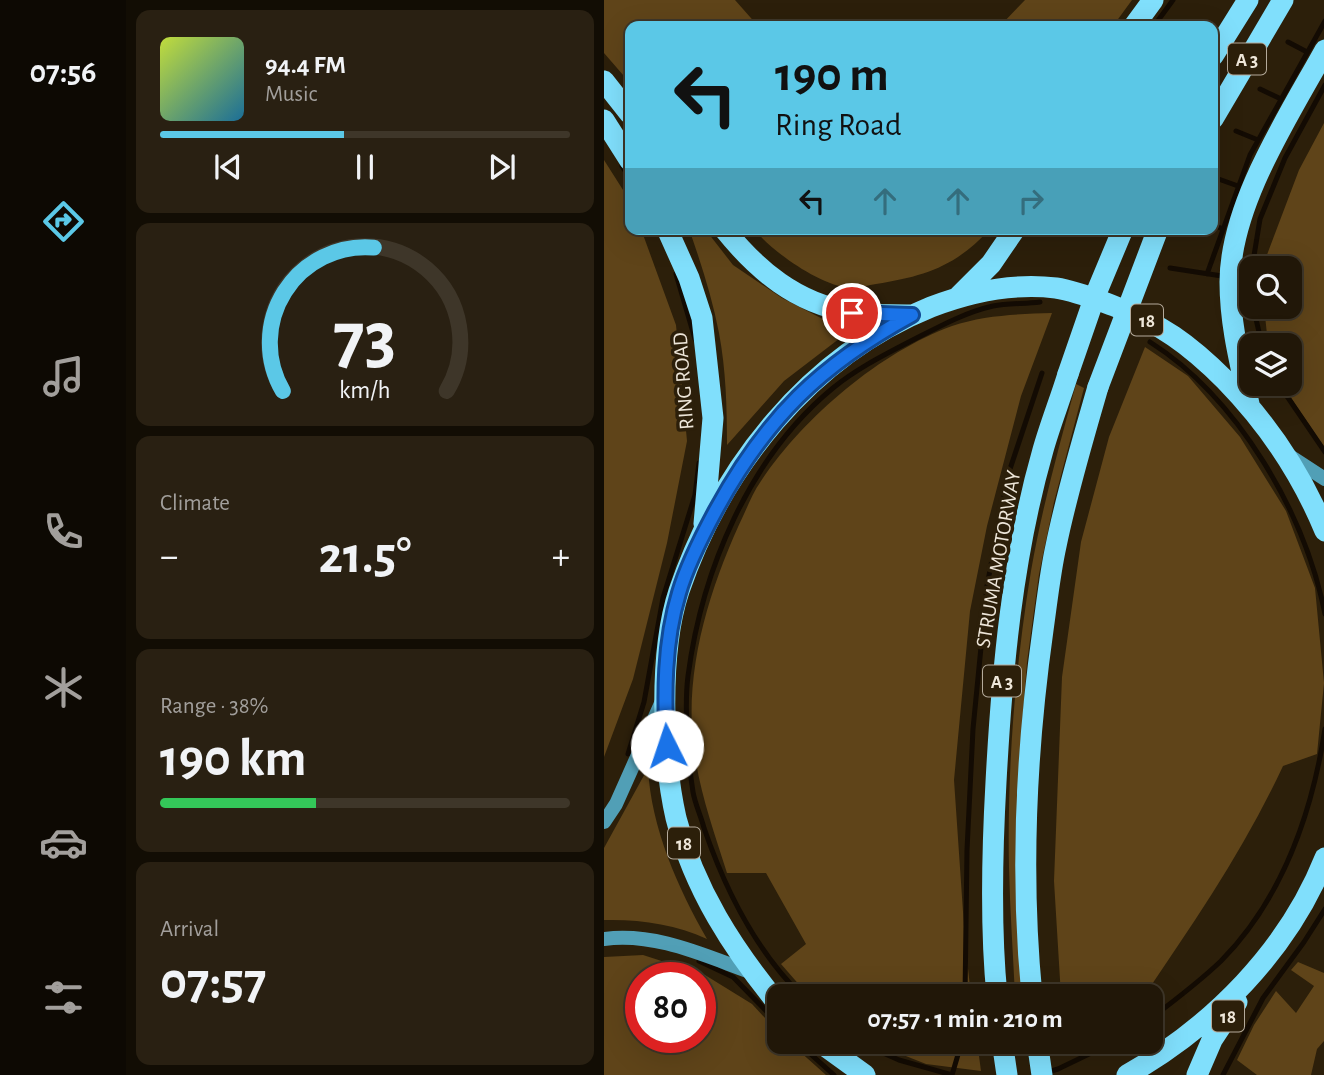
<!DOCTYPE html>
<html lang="en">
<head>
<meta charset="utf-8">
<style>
	:root { --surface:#211708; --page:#292012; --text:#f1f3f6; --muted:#a29f9c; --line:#3e3629; --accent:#5bc8e7 }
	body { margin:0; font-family:"Alegreya Sans",sans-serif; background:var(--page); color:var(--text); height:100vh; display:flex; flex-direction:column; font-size:26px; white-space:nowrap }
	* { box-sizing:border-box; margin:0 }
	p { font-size:23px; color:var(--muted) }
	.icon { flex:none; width:38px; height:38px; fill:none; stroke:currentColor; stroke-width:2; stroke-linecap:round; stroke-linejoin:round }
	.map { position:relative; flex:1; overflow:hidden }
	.sheet { display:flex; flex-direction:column; gap:10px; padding:10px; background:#120d04; width:478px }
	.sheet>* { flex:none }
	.guide { position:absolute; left:21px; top:21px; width:593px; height:214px; border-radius:14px; box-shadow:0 7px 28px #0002,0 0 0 2px var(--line); background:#5bc8e7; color:#111; overflow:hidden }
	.fabs { position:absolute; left:635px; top:256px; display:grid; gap:14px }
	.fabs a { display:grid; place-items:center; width:63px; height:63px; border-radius:14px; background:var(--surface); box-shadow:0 7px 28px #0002,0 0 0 2px var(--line); font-size:35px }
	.speed { position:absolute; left:21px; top:962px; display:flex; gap:14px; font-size:35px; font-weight:700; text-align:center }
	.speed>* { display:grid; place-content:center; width:91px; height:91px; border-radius:50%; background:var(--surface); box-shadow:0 7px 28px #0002,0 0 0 2px var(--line); line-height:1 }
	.speed .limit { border:10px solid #d22; background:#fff; color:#111 }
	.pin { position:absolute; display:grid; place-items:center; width:60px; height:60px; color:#fff; margin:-30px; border:4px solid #fff; border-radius:50%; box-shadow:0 2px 7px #0007 }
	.me { position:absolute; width:77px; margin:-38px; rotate:356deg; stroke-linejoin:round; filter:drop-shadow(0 0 5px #0008) }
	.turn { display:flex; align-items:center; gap:24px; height:147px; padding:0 35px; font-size:32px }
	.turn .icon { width:91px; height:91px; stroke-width:2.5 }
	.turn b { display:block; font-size:49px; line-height:60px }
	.lanes { display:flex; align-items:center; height:66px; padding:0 35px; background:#0003; justify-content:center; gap:35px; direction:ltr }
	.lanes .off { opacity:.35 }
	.big { font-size:52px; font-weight:700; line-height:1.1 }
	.sheet .widget { flex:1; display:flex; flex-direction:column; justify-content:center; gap:10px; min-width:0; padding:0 24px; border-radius:14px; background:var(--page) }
	.sheet .dial { align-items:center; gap:0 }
	.dial svg { height:182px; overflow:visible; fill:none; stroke:var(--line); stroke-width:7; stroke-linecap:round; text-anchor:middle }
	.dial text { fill:var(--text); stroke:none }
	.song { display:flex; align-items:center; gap:21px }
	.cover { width:84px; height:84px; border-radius:10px; background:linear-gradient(135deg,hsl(70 70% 55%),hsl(200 70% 35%)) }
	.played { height:7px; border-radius:4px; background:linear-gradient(90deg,var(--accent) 45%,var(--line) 45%) }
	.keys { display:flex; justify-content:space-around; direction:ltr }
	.heat { display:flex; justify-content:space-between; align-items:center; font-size:38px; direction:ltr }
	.charge { height:10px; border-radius:5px; background:linear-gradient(90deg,#34c759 38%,var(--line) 0) }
	.trip { position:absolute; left:163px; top:984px; width:396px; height:70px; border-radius:14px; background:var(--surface); box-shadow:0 7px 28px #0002,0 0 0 2px var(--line); font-weight:700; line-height:70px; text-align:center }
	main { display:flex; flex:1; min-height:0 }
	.tabs { display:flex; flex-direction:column; width:126px; justify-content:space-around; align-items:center; background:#0d0903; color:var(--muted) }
	.tabs .icon { width:49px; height:49px }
	.tabs .active { color:var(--accent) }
	.tabs b { font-size:32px; color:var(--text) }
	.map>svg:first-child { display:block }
	.green { fill:#5f4419; fill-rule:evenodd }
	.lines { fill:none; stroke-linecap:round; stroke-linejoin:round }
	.stream { stroke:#130b03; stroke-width:5 }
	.secondary { stroke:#519fb6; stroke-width:14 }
	.highway { stroke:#80dffc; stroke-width:21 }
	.highway-bridge { stroke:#80dffc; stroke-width:21 }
	.route-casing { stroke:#114b97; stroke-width:18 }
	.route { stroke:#1a73e8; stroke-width:12 }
	.labels { text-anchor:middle; stroke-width:7; stroke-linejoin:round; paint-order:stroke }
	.shield { fill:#2c1f0a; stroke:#b4aa9b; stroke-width:2 }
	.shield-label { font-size:19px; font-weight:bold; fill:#eee6d9 }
	.street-label { font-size:21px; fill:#eee6d9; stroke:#2c1f0a }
</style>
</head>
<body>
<main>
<nav class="tabs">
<b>07:56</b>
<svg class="icon active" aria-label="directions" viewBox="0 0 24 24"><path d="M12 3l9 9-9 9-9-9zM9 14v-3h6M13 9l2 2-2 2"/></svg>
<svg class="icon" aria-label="music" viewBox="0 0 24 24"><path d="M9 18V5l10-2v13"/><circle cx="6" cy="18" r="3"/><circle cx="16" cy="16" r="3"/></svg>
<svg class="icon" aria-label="phone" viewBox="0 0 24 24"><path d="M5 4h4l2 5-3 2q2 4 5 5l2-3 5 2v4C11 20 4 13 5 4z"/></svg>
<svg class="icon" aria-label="climate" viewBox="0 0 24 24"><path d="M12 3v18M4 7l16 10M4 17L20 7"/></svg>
<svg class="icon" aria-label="car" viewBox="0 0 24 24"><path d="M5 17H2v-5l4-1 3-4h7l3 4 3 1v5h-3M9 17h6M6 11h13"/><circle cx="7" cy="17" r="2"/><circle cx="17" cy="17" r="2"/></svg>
<svg class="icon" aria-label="filters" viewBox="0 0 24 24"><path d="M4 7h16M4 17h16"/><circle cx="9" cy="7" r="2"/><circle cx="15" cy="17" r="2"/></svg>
</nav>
<section class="sheet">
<div class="widget">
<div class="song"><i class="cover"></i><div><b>94.4 FM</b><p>Music</p></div></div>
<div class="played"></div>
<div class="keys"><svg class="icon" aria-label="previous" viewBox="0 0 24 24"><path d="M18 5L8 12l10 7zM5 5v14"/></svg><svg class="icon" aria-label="pause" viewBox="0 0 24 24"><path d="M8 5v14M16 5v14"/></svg><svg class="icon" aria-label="next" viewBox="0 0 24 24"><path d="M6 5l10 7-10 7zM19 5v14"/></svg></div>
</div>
<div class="widget dial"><svg viewBox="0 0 100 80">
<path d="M14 69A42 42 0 1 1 86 69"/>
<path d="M14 69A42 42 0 0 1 54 6" stroke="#5bc8e7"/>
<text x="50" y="56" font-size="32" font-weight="700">73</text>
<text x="50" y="72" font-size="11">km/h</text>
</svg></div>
<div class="widget"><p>Climate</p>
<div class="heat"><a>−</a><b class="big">21.5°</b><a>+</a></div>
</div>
<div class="widget"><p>Range · 38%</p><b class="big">190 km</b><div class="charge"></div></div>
<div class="widget"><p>Arrival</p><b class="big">07:57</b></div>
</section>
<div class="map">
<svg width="721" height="1075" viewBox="0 0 721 1075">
	<rect width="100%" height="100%" fill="#2c1f0a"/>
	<path class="green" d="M 0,0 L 131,0 L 154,26 L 26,26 L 26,83 L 0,53 Z
		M 421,0 L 528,0 L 509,26 L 396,26 Z
		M 720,123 L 721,447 L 720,447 L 687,398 L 681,383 L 686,383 L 686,345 L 664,344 L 660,306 L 686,306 L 686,268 L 658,268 L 695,170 Z
		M 0,160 L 26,201 L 26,229 L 37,229 L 72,325 L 83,441 L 63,543 L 29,679 L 0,757 Z
		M 85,229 L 101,229 L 129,265 L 178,298 L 244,332 L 180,381 L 123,445 C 123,408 122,370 115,333 C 108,297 97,263 85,229 Z
		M 150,229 L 386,229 C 351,267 321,276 272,284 C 264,285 253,289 245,288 C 216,285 168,252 150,229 Z
		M 448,313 L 417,396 L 383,526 L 366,611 L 350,780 L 361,941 L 367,996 L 205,996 L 177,964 L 202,944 L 162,873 L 123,873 C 108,826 91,779 88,729 C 84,655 109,580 140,514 C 145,503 150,491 157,481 C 199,418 276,352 348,326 C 380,315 415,314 448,313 Z
		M 541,347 L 584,376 L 636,437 L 682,511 L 711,588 L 720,683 L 713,754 L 679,766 C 641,848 591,921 540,996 L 457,996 L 450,881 L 458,677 L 477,542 L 505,437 Z
		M 472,384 L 480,388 L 450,502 L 435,574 L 423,662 L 415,765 L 418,996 L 411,996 C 409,953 406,911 405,868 C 403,769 411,668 427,571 C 438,508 455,446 472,384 Z
		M 44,768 C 47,828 74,888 103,939 C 71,924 35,919 0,920 L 0,848 Z
		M 39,955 L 101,975 L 148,1004 L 175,1033 L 175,1041 L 184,1041 L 222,1075 L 0,1075 L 0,957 ZM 37,978 L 96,978 L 96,1038 L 37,1038 Z
		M 694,962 L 720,973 L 720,1041 L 713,1049 L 707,1075 L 653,1075 L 633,1060 L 650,1025 L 672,991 L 692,1013 L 710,986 L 687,970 Z
		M 264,1041 L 373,1041 L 377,1071 L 322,1064 Z"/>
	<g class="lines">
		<path class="stream" d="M 550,26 L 569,0
			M 684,42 L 703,52
			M 656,89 L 677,99
			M 632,131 L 654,140
			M 18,166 L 26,178
			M 609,177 L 634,186
			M 609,225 L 619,229
			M 566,268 L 618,276
			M 648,268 L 656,219 L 681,158 L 721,85
			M 648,272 L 648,290
			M 72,274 L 91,339
			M 603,274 L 646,155 L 721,21
			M 649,306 L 658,345
			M 546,342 C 634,398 701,513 721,614
			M 674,383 L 721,452
			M 24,754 L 40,702 L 59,598 L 91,495 L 95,463
			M 95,961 L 129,977 L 175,1024
			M 198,996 C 151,950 121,889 100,828 C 97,816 91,804 89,792 C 84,761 80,707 84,676 C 98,570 145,457 229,388 C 251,370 276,357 301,344 C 329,330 358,313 389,306 C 404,303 421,304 436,302
			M 361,996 L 363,850 L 369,729 L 383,586 L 404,475 L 438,373
			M 546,1019 C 570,1001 595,982 617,961 C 678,899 708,813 721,729
			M 192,1041 L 230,1075
			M 252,1041 L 295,1060 L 348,1075
			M 441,1073 L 454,1069 L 512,1041
			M 348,1075 L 358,1041
			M 619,1075 L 659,998 L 700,942 L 721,909"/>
		<path class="secondary" d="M 687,457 L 721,479
			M 0,822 L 12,804 L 58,701
			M 0,939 C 52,932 101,956 149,973"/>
		<path class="highway" d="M 530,26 L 549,0
			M 609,56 L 644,0
			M 0,81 L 26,114
			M 609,119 L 679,0
			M 0,120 L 26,161
			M 63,229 L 85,278 L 98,318 L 109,418 L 100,524
			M 120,229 C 154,271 192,303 246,312 C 265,316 287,314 306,315
			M 355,296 L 387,264 L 411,229
			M 645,404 C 636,363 626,324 626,282 C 626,205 684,117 721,50
			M 393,996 C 386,926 388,853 392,782 C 398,671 408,558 439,450 C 446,425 456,400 464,374
			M 428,996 C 416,874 422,751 439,630 C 443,602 446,573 452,546 C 463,492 479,439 494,387
			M 175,1005 C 129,949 90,889 72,818 C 58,756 55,651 75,591 C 117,468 205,356 327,307 C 366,292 410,283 452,288 C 472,291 491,299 510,306 C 557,324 585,344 621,380 C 664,424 697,473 721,531
			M 214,1041 L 261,1075
			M 398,1041 L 403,1075
			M 433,1041 L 438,1075
			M 523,1075 C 608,1027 684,951 721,858
			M 593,1075 L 608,1040 L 633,1002"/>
		<path class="highway-bridge" d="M 464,374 L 491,296 L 519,229
			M 494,387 L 554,229"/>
	</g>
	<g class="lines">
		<defs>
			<path id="route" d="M 63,746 C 60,696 60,642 75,593 C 83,565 98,536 112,510 C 162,418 216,365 308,315 L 248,313"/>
		</defs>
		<use href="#route" class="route-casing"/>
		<use href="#route" class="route"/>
	</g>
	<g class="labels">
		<g class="shield">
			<rect x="624" y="43.5" width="38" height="31" rx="5"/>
			<rect x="527" y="304.5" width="32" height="31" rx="5"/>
			<rect x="379" y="665.5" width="38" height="31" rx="5"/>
			<rect x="64" y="827.5" width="32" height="31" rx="5"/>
			<rect x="608" y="1000.5" width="32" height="31" rx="5"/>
		</g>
		<g class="shield-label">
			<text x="643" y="66">A 3</text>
			<text x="543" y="327">18</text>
			<text x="398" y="688">A 3</text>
			<text x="80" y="850">18</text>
			<text x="624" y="1023">18</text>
		</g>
		<g class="street-label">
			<text transform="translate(79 381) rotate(-94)" y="7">RING ROAD</text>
			<text transform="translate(394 559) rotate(-80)" y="7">STRUMA MOTORWAY</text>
		</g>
	</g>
</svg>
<div class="fabs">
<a><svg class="icon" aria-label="search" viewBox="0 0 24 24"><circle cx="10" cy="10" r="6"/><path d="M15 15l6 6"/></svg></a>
<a><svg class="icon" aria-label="layers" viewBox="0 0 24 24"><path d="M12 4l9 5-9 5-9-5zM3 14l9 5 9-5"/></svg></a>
</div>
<div class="speed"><div class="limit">80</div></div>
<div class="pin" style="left:248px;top:313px;background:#d93025"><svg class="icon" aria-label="arrive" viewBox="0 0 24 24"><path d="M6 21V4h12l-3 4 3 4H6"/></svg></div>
<svg class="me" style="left:63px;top:746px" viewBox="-20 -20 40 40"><circle r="19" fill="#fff"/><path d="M0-13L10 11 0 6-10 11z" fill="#1a73e8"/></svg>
<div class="trip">07:57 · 1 min · 210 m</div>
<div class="guide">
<div class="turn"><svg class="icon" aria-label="left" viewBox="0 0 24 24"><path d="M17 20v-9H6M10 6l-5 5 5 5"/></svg><div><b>190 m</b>Ring Road</div></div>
<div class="lanes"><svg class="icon" aria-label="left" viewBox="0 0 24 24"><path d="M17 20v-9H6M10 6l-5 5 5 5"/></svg><svg class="icon off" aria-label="ahead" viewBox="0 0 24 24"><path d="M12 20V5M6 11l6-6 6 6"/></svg><svg class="icon off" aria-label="ahead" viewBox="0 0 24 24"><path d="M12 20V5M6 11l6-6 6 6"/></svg><svg class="icon off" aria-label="right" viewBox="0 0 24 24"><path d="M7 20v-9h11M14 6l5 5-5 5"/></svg></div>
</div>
</div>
</main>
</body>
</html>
